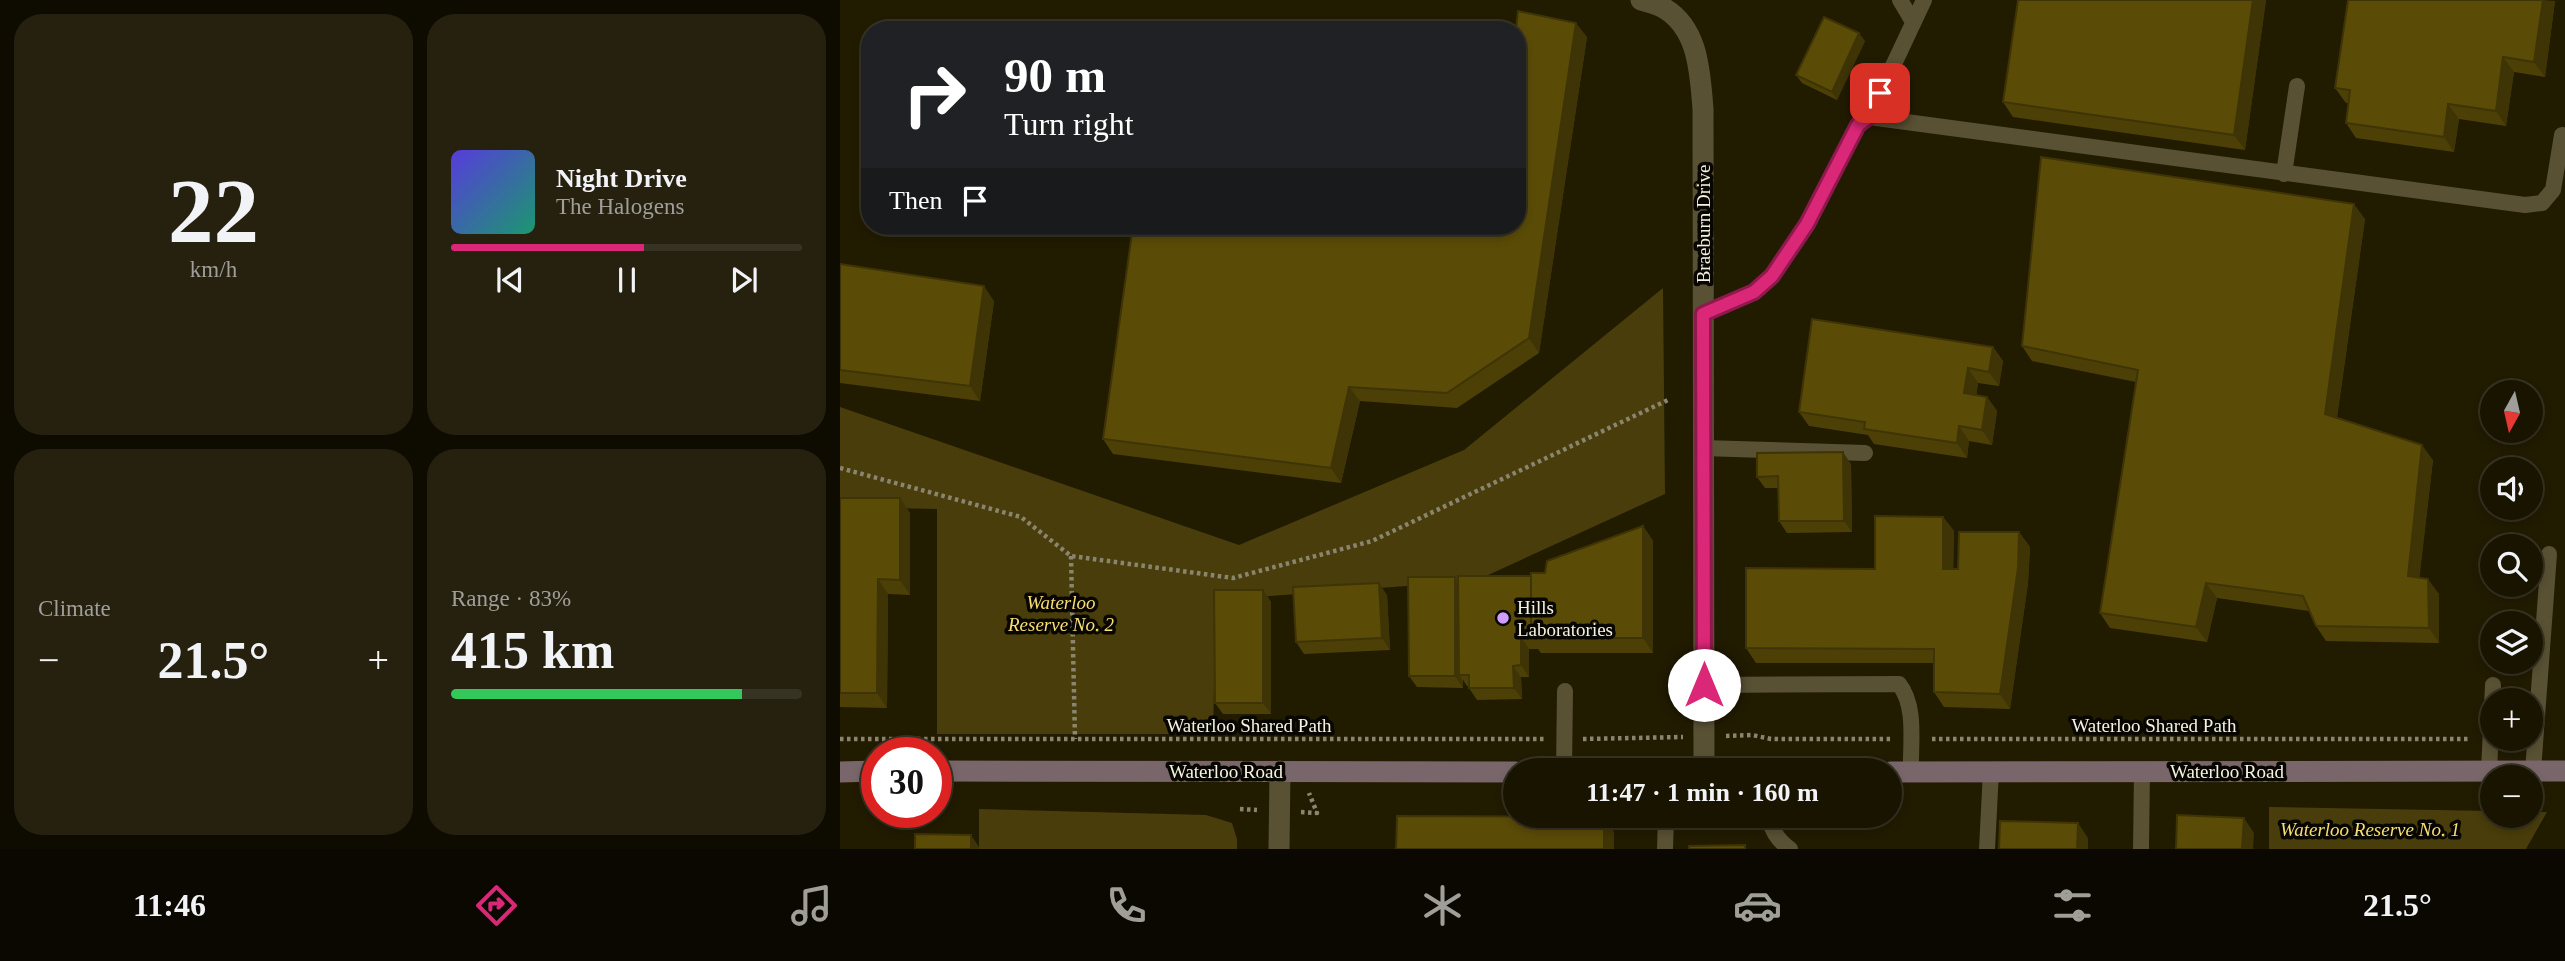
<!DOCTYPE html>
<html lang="en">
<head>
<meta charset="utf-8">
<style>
	:root { --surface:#191400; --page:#26210f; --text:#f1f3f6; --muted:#9f9e99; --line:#373322; --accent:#db2777 }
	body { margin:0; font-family:Georgia,serif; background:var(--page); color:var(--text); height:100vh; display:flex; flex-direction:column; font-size:26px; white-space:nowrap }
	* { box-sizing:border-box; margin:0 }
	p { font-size:23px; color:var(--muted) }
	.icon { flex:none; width:38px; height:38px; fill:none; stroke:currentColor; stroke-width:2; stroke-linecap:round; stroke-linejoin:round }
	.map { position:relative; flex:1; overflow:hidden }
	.details { display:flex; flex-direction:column; gap:14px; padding:14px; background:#0e0b00; width:840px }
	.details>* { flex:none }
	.banner { position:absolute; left:21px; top:21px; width:665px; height:214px; border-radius:28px; box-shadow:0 4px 10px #0003,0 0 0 2px var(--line); background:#202124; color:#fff; overflow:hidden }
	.needle { width:46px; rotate:188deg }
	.tools { position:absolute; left:1640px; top:380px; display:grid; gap:14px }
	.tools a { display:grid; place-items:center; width:63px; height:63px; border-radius:50%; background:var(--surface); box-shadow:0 4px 10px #0003,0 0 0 2px var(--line); font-size:35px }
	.speed { position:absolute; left:21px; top:737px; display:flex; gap:14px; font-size:35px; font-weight:700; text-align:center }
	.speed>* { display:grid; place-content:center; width:91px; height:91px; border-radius:50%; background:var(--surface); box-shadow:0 4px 10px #0003,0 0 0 2px var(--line); line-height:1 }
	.speed .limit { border:10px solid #d22; background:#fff; color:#111 }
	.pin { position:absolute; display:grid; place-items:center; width:60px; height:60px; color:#fff; margin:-30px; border-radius:14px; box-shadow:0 4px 10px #0006 }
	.me { position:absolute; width:77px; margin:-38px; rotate:0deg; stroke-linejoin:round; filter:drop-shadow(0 0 5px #0008) }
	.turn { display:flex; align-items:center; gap:24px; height:147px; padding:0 28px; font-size:32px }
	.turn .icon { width:91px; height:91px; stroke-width:2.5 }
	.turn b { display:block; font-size:49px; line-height:60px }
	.then { display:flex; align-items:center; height:66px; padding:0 28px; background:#0003; gap:14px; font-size:26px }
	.big { font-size:52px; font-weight:800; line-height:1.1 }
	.details .widget { flex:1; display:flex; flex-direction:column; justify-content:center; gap:10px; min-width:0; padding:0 24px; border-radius:28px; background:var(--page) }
	.details .dial { align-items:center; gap:0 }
	.dial b { font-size:91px; line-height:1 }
	.song { display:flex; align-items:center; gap:21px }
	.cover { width:84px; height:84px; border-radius:10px; background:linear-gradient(135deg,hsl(250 70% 55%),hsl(160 70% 35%)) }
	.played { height:7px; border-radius:4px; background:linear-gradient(90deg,var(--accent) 55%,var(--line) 55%) }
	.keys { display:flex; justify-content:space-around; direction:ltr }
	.heat { display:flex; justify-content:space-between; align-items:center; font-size:38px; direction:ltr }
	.charge { height:10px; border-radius:5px; background:linear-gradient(90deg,#34c759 83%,var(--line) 0) }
	.details .tiles { flex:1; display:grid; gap:14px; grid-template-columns:repeat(2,1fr) }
	.trip { position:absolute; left:663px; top:758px; width:399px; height:70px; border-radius:35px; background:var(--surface); box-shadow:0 4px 10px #0003,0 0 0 2px var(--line); font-weight:800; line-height:70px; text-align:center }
	.dock { display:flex; height:112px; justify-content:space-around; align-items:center; background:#0a0800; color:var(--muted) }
	.dock .icon { width:49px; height:49px }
	.dock .selected { color:var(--accent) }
	.dock b { font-size:32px; color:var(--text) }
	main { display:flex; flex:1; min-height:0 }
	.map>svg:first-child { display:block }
	.green { fill:#493d0b }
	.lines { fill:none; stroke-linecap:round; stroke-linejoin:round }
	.path { stroke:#8a856f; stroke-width:4.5; stroke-dasharray:3.5 3.5; stroke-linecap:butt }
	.lane { stroke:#585134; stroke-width:16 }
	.street { stroke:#585134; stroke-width:21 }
	.secondary { stroke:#78666a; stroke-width:21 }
	.wall { fill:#4d4006 }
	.shaded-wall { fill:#3f3405 }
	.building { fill:#5a4b07; stroke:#3f3405; stroke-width:2 }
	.route-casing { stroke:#8e194d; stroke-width:18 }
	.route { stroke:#db2777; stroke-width:12 }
	.poi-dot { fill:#d09dfe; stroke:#080600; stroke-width:2.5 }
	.labels { text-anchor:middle; stroke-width:7; stroke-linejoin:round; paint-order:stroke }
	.street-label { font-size:19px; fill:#f6f2e1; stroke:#080600 }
	.park-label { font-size:19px; font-style:italic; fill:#f9de71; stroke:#080600 }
	.poi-label { font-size:19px; fill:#f6f2e1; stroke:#080600; text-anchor:start }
</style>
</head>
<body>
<main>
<section class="details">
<div class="tiles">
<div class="widget dial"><b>22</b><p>km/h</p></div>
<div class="widget">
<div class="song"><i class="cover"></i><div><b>Night Drive</b><p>The Halogens</p></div></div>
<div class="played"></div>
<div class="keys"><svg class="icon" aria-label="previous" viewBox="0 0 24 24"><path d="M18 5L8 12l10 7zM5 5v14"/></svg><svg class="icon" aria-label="pause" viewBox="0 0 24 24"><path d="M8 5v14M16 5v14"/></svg><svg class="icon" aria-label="next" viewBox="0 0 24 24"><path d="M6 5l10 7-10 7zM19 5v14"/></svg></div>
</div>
<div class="widget"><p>Climate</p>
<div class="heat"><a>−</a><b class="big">21.5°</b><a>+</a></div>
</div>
<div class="widget"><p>Range · 83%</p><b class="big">415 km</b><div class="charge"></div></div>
</div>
</section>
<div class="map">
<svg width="1725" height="849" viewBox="0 0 1725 849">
	<rect width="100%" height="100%" fill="#211b00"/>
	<path class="green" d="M 823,288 L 825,494 L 635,581 L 376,600 L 373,734 L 97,734 L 97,509 L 0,507 L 0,407 L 399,545 L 624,450 Z
		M 1429,807 L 1652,811 L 1652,816 L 1690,816 L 1691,812 L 1707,812 L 1686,849 L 1429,849 Z
		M 139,809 L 366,815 L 392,823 L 397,839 L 397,849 L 139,849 Z"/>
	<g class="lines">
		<path class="path" d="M 0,468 L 181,517 L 231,556 L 393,578 L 532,541 L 830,399
			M 231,556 L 235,739
			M 886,736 L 912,735 L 931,739 L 1052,739
			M 0,739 L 706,739
			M 743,739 L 843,737
			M 1092,739 L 1630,739
			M 400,809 L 417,810
			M 461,812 L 477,813 L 469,793"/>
		<path class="lane" d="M 1060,0 L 1073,22
			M 1029,117 L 1084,0
			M 1444,174 L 1457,86
			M 863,314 L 914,292 L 932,276 L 967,224 L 1018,125 L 1029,117 L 1685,205 L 1702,203 L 1713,190 L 1722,135
			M 863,448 L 1025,453
			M 864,685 L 1059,684 C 1077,707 1070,744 1071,772
			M 724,770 L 725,691
			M 1649,771 L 1653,685
			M 1693,771 L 1709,554
			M 928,816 C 932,830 937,840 950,849
			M 825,849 L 826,816
			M 1147,849 L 1151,771
			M 1301,849 L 1302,771"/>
		<path class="street" d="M 801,0 C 807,2 816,4 822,7 C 859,27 860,73 863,109 L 864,770
			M 439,849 L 440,771"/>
		<path class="secondary" d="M 96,771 L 676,772
			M 0,772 L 37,771
			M 1050,772 L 1725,771"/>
	</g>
	<path class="wall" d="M 1426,0 L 1405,150 L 1173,117 L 1163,102 Z
		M 1715,1 L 1705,77 L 1674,72 L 1666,126 L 1619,119 L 1614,152 L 1516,138 L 1506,123 L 1508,103 L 1506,103 L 1495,88 Z
		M 747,37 L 699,353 L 617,408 L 520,401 L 501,483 L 273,454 L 263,439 Z
		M 1025,41 L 997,100 L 962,83 L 956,75 Z
		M 1525,219 L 1497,418 L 1593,460 L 1579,578 L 1599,594 L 1599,643 L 1486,641 L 1476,626 L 1469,611 L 1377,598 L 1367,642 L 1270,628 L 1260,613 L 1296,382 L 1192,361 L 1182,346 Z
		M 0,264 L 154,301 L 140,401 L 0,383 Z
		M 1153,347 L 1163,361 L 1159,386 L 1138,383 L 1136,395 L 1147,397 L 1157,411 L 1152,445 L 1129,441 L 1127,458 L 1034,444 L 1028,435 L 969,426 L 959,412 Z
		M 1011,464 L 1012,532 L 947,533 L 939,521 L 939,488 L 925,488 L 917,477 Z
		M 0,498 L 60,498 L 70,513 L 70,595 L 48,594 L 47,708 L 0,707 Z
		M 1103,517 L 1114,531 L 1113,569 L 1118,569 L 1179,532 L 1190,547 L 1188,583 L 1170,709 L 1104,707 L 1094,692 L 1094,663 L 916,663 L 906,648 L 1035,569 Z
		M 803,526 L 813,541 L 813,653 L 701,653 L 698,649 L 689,649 L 689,677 L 681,677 L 682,699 L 637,700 L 629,688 L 629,686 L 627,686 L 623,680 L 623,688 L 577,687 L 569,676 L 618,581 L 691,576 L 705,573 Z
		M 423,590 L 431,602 L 431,714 L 383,714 L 375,703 Z
		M 547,595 L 550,650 L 464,654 L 456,642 Z"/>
	<path class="shaded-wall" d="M 1413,0 L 1426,0 L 1405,150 L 1394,135 Z
		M 1703,0 L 1715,1 L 1705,77 L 1694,62 Z
		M 736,23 L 747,37 L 699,353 L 689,338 Z
		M 1019,33 L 1025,41 L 997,100 L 992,92 Z
		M 1663,57 L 1674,72 L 1666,126 L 1656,111 Z
		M 1608,104 L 1619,119 L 1614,152 L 1604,137 Z
		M 1514,204 L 1525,219 L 1495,429 L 1485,414 Z
		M 144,286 L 154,301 L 140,401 L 130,386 Z
		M 1153,347 L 1163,361 L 1159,386 L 1149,372 Z
		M 1128,368 L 1138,383 L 1135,408 L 1124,393 Z
		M 509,387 L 520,401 L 501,483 L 491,468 Z
		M 1147,397 L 1157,411 L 1152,445 L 1142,430 Z
		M 1119,426 L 1129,441 L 1127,458 L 1117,443 Z
		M 1582,445 L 1593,460 L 1578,591 L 1568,576 Z
		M 1003,452 L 1011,464 L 1012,532 L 1004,521 Z
		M 60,498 L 70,513 L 70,595 L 60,580 Z
		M 1103,517 L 1114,531 L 1113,584 L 1103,569 Z
		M 803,526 L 813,541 L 813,653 L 803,638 Z
		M 1179,532 L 1190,547 L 1188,583 L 1170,709 L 1160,694 Z
		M 615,577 L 623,588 L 619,675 L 623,680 L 623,688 L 615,676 Z
		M 38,579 L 48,594 L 47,708 L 37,693 Z
		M 1588,579 L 1599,594 L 1599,643 L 1589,628 Z
		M 539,583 L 547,595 L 550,650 L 542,638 Z
		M 1366,583 L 1377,598 L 1367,642 L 1356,627 Z
		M 423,590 L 431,602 L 431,714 L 423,703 Z
		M 681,637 L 689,649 L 689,677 L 681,665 Z
		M 673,666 L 681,677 L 682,699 L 674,688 Z
		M 764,817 L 774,832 L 774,849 L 764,849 Z
		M 1404,818 L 1414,833 L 1413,849 L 1402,849 Z
		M 1238,823 L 1248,838 L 1248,849 L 1237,849 Z
		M 131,835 L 139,847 L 139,849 L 131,849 Z"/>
	<path class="building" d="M 1178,0 L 1413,0 L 1394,135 L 1163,102 Z
		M 1508,0 L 1703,0 L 1694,62 L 1663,57 L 1656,111 L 1608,104 L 1604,137 L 1506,123 L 1510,90 L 1495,88 Z
		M 678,11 L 736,23 L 689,338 L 607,393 L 509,387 L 491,468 L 263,439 L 293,226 L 677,226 L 677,30 L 676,30 Z
		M 984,17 L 1019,33 L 992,92 L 956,75 Z
		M 1201,157 L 1514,204 L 1485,414 L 1582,445 L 1568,576 L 1588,579 L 1589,628 L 1476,626 L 1463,596 L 1366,583 L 1356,627 L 1260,613 L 1298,370 L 1182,346 Z
		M 0,264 L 144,286 L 130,386 L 0,370 Z
		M 972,319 L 1153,347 L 1149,372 L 1128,368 L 1124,393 L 1147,397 L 1142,430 L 1119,426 L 1117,443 L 1024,429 L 1025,422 L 959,412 Z
		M 1003,452 L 1004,521 L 939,521 L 938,476 L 917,477 L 917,453 Z
		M 0,498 L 60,498 L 60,580 L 38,579 L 37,693 L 0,693 Z
		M 1035,516 L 1103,517 L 1103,569 L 1118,569 L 1119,532 L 1179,532 L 1178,568 L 1160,694 L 1094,692 L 1094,649 L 906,648 L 906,568 L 1035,569 Z
		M 803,526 L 803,638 L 691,638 L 691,573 L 705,573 L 707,561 Z
		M 618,576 L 691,576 L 691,637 L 681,637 L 681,665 L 673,666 L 674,688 L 629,688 L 629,675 L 619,675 Z
		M 568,577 L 615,577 L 615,676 L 569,676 Z
		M 539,583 L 542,638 L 456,642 L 453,587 Z
		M 374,590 L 423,590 L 423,703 L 375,703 Z
		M 1337,815 L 1404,818 L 1402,849 L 1336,849 Z
		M 557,816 L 764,817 L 764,849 L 556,849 Z
		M 1160,821 L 1238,823 L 1237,849 L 1159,849 Z
		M 75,834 L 131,835 L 131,849 L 75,849 Z
		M 905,845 L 905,849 L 849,849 L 849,846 Z"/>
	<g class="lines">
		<defs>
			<path id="route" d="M 864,685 L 863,314 L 914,292 L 932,276 L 967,224 L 1018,125 L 1029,117 L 1040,93"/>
		</defs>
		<use href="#route" class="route-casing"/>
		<use href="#route" class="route"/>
	</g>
	<circle class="poi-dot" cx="663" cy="618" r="7"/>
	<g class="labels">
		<g class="street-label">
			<text transform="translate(863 224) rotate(-90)" y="7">Braeburn Drive</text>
			<text x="409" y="732">Waterloo Shared Path</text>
			<text x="1314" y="732">Waterloo Shared Path</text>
			<text x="386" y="778">Waterloo Road</text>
			<text x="1387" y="778">Waterloo Road</text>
		</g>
		<g class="park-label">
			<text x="221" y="609">Waterloo<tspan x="221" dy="22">Reserve No. 2</tspan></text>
			<text x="1530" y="836">Waterloo Reserve No. 1</text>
		</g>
		<g class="poi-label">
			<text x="677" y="614">Hills<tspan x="677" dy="22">Laboratories</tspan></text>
		</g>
	</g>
</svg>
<div class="tools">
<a><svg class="needle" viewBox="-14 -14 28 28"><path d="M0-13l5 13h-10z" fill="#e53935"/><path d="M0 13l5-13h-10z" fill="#9f9e99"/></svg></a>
<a><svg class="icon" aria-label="sound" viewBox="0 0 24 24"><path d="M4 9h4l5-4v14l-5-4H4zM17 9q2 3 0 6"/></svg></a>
<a><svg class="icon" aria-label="search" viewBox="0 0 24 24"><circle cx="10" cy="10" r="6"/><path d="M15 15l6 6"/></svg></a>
<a><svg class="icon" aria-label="layers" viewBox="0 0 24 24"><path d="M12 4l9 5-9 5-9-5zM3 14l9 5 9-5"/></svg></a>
<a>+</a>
<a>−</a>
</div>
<div class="speed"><div class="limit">30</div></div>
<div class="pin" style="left:1040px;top:93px;background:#d93025"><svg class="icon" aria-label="arrive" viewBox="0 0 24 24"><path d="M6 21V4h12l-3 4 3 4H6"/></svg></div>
<svg class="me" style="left:864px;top:685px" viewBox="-20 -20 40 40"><circle r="19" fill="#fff"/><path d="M0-13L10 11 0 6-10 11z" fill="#db2777"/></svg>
<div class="trip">11:47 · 1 min · 160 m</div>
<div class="banner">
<div class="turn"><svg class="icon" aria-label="right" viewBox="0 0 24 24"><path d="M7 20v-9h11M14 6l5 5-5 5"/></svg><div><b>90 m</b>Turn right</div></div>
<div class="then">Then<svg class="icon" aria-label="arrive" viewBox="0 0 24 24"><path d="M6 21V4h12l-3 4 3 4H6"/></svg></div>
</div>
</div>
</main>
<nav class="dock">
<b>11:46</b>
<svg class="icon selected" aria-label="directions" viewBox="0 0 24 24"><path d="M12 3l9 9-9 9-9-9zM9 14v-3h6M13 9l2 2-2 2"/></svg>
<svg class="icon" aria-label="music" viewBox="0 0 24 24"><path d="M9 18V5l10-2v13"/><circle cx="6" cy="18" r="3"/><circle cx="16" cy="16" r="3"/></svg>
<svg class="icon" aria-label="phone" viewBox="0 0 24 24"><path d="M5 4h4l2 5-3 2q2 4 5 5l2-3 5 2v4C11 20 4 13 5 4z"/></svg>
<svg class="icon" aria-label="climate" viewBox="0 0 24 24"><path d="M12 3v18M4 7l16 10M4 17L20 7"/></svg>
<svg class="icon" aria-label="car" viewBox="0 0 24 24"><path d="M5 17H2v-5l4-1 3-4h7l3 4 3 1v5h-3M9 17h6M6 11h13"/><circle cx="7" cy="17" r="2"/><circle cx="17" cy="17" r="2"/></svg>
<svg class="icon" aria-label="filters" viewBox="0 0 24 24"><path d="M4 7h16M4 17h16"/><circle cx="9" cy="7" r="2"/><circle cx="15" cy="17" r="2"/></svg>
<b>21.5°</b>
</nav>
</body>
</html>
